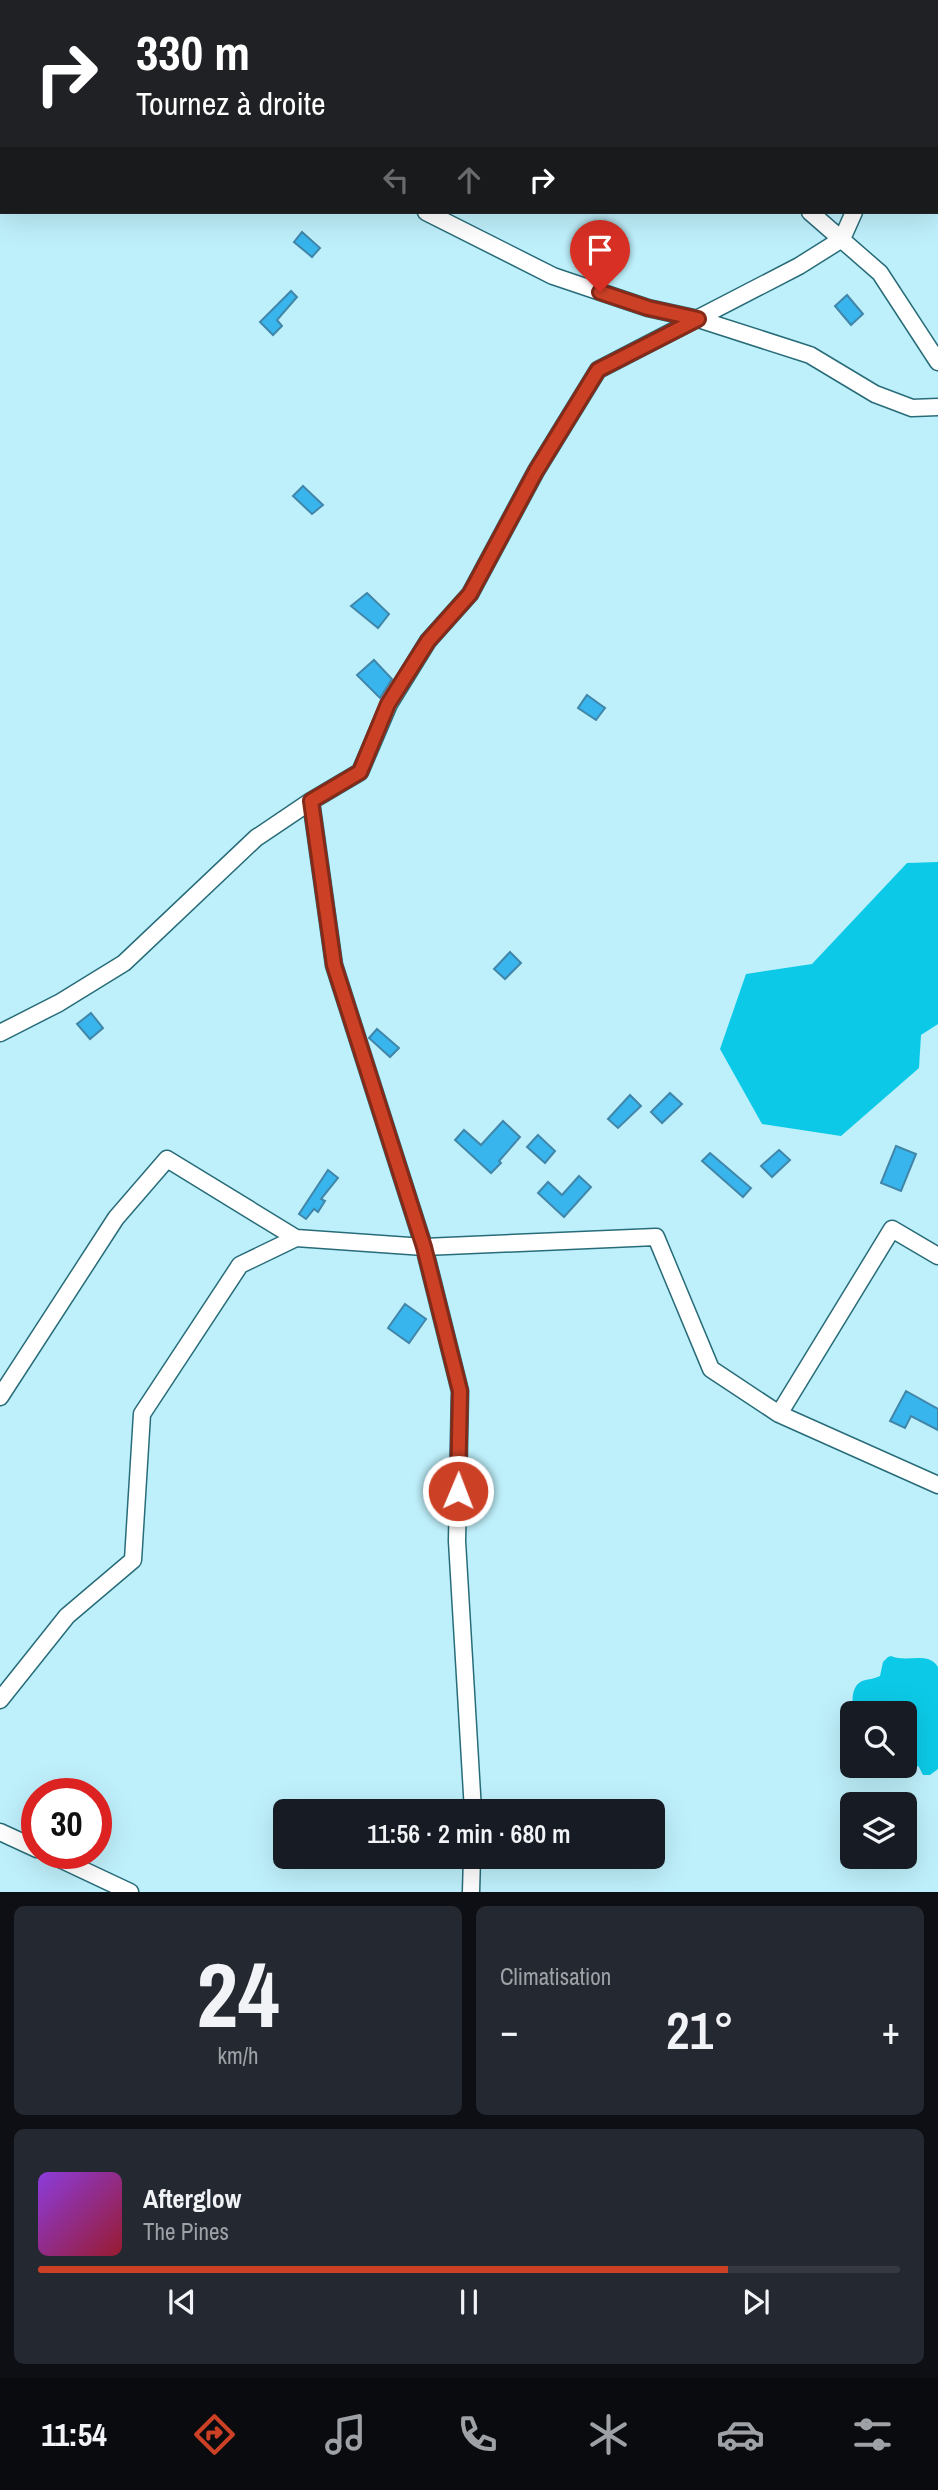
<!DOCTYPE html>
<html lang="fr">
<head>
<meta charset="utf-8">
<style>
	:root { --surface:#171b24; --page:#242831; --text:#f1f3f6; --muted:#9ea1a6; --line:#363941; --accent:#cc4126 }
	body { margin:0; font-family:"Archivo Narrow",sans-serif; background:var(--page); color:var(--text); height:100vh; display:flex; flex-direction:column; font-size:26px; white-space:nowrap }
	* { box-sizing:border-box; margin:0 }
	p { font-size:23px; color:var(--muted) }
	.icon { flex:none; width:38px; height:38px; fill:none; stroke:currentColor; stroke-width:2; stroke-linecap:round; stroke-linejoin:round }
	.map { position:relative; height:1892px; overflow:hidden }
	.details { display:flex; flex-direction:column; gap:14px; padding:14px; background:#0d0f14; flex:1 }
	.details>* { flex:none }
	.top-card { position:absolute; left:0px; top:0px; width:938px; height:214px; box-shadow:0 7px 28px #0002; background:#202124; color:#fff; overflow:hidden }
	.controls { position:absolute; left:840px; top:1701px; display:grid; gap:14px }
	.controls a { display:grid; place-items:center; width:77px; height:77px; border-radius:10px; background:var(--surface); box-shadow:0 7px 28px #0002; font-size:35px }
	.speed { position:absolute; left:21px; top:1778px; display:flex; gap:14px; font-size:35px; font-weight:700; text-align:center }
	.speed>* { display:grid; place-content:center; width:91px; height:91px; border-radius:50%; background:var(--surface); box-shadow:0 7px 28px #0002; line-height:1 }
	.speed .limit { border:10px solid #d22; background:#fff; color:#111 }
	.pin { position:absolute; display:grid; place-items:center; width:60px; height:60px; color:#fff; margin:-72px -30px; border-radius:50% 50% 50% 0; rotate:-45deg; box-shadow:0 0 7px #0007 }
	.pin .icon { rotate:45deg }
	.me { position:absolute; width:77px; margin:-38px; rotate:1deg; stroke-linejoin:round; filter:drop-shadow(0 0 5px #0008) }
	.turn { display:flex; align-items:center; gap:24px; height:147px; padding:0 21px; font-size:32px }
	.turn .icon { width:91px; height:91px; stroke-width:2.5 }
	.turn b { display:block; font-size:49px; line-height:60px }
	.lanes { display:flex; align-items:center; height:66px; padding:0 21px; background:#0003; justify-content:center; gap:35px; direction:ltr }
	.lanes .off { opacity:.35 }
	.big { font-size:52px; font-weight:600; line-height:1.1 }
	.details .widget { flex:1; display:flex; flex-direction:column; justify-content:center; gap:10px; min-width:0; padding:0 24px; border-radius:10px; background:var(--page) }
	.details .dial { align-items:center; gap:0 }
	.dial b { font-size:91px; line-height:1 }
	.song { display:flex; align-items:center; gap:21px }
	.cover { width:84px; height:84px; border-radius:10px; background:linear-gradient(135deg,hsl(270 70% 55%),hsl(350 70% 35%)) }
	.played { height:7px; border-radius:4px; background:linear-gradient(90deg,var(--accent) 80%,var(--line) 80%) }
	.keys { display:flex; justify-content:space-around; direction:ltr }
	.heat { display:flex; justify-content:space-between; align-items:center; font-size:38px; direction:ltr }
	.details .tiles { flex:1; display:grid; gap:14px; grid-template-columns:1fr 1fr }
	.widget:last-child { grid-column:span 2 }
	.trip { position:absolute; left:273px; top:1799px; width:392px; height:70px; border-radius:10px; background:var(--surface); box-shadow:0 7px 28px #0002; font-weight:600; line-height:70px; text-align:center }
	.tabs { display:flex; height:112px; justify-content:space-around; align-items:center; background:#090b0e; color:var(--muted) }
	.tabs .icon { width:49px; height:49px }
	.tabs .on { color:var(--accent) }
	.tabs b { font-size:32px; color:var(--text) }
	.map>svg:first-child { display:block }
	.water { fill:#0ccae7 }
	.building { fill:#38b5ed; stroke:#4186a9; stroke-width:2 }
	.lines { fill:none; stroke-linecap:round; stroke-linejoin:round }
	.minor-casing { stroke:#286c79; stroke-width:19 }
	.minor { stroke:#fff; stroke-width:16 }
	.route-casing { stroke:#852a19; stroke-width:18 }
	.route { stroke:#cc4126; stroke-width:12 }
</style>
</head>
<body>
<div class="map">
<svg width="938" height="1892" viewBox="0 0 938 1892">
	<rect width="100%" height="100%" fill="#bef0fb"/>
	<path class="water" d="M 938,862 L 938,1024 L 921,1035 L 919,1068 L 841,1136 L 762,1124 L 720,1049 L 746,974 L 812,964 L 907,863 Z
		M 891,1656 C 907,1663 928,1651 938,1667 L 938,1769 L 930,1775 L 923,1775 L 919,1767 L 905,1760 L 905,1713 L 855,1713 C 851,1704 851,1686 862,1681 C 868,1679 874,1679 880,1676 L 883,1662 L 888,1657 Z"/>
	<path class="building" d="M 302,232 L 320,248 L 312,257 L 294,242 Z
		M 291,291 L 297,297 L 277,320 L 282,326 L 273,335 L 260,322 Z
		M 847,295 L 863,314 L 851,325 L 835,306 Z
		M 303,486 L 323,505 L 312,514 L 293,496 Z
		M 367,593 L 389,614 L 378,628 L 351,606 Z
		M 374,660 L 392,679 L 380,698 L 357,675 Z
		M 587,695 L 605,708 L 596,720 L 578,708 Z
		M 510,952 L 521,963 L 505,979 L 494,969 Z
		M 91,1013 L 103,1028 L 90,1039 L 77,1024 Z
		M 377,1029 L 399,1048 L 390,1057 L 369,1038 Z
		M 670,1093 L 682,1104 L 662,1123 L 651,1112 Z
		M 630,1095 L 641,1106 L 618,1128 L 608,1119 Z
		M 503,1121 L 520,1137 L 499,1161 L 501,1163 L 491,1173 L 455,1140 L 464,1130 L 481,1145 Z
		M 538,1135 L 555,1151 L 545,1163 L 527,1147 Z
		M 896,1146 L 916,1154 L 901,1191 L 881,1183 Z
		M 779,1150 L 790,1160 L 772,1177 L 761,1166 Z
		M 710,1153 L 751,1188 L 743,1197 L 702,1161 Z
		M 328,1170 L 338,1178 L 321,1199 L 325,1201 L 318,1212 L 314,1209 L 306,1219 L 299,1214 Z
		M 579,1176 L 591,1187 L 564,1217 L 538,1193 L 548,1182 L 562,1195 Z
		M 405,1304 L 426,1319 L 409,1343 L 388,1328 Z
		M 906,1391 L 938,1409 L 938,1430 L 911,1416 L 905,1428 L 890,1421 Z"/>
	<g class="lines">
		<defs>
			<path id="minor" d="M 16,0 L 20,2
				M 633,0 L 634,2
				M 916,2 L 916,0
				M 426,212 L 553,276 L 648,308 L 698,319 L 810,355 L 875,394 L 912,408 L 938,407
				M 810,212 L 880,273 L 938,362
				M 311,801 L 334,965 L 424,1247 L 460,1391 L 457,1541 L 473,1811
				M 0,1033 L 59,1003 L 124,963 L 256,838 L 311,801 L 360,772 L 389,704 L 428,641 L 470,594 L 536,471 L 598,370 L 799,266 L 842,239 L 854,212
				M 0,1397 L 116,1218 L 167,1159 L 296,1238 L 424,1247 L 656,1237 L 711,1369 L 779,1414 L 938,1485
				M 779,1414 L 892,1229 L 938,1256
				M 0,1700 L 67,1616 L 133,1560 L 142,1414 L 240,1265 L 296,1238
				M 0,1832 L 37,1849
				M 47,1853 L 130,1892
				M 471,1892 L 472,1857"/>
		</defs>
		<use href="#minor" class="minor-casing"/>
		<use href="#minor" class="minor"/>
	</g>
	<g class="lines">
		<defs>
			<path id="route" d="M 458,1491 L 460,1391 L 424,1247 L 334,965 L 311,801 L 360,772 L 388,704 L 428,641 L 470,594 L 536,471 L 598,370 L 698,319 L 648,308 L 600,292"/>
		</defs>
		<use href="#route" class="route-casing"/>
		<use href="#route" class="route"/>
	</g>
</svg>
<div class="controls">
<a><svg class="icon" aria-label="search" viewBox="0 0 24 24"><circle cx="10" cy="10" r="6"/><path d="M15 15l6 6"/></svg></a>
<a><svg class="icon" aria-label="layers" viewBox="0 0 24 24"><path d="M12 4l9 5-9 5-9-5zM3 14l9 5 9-5"/></svg></a>
</div>
<div class="speed"><div class="limit">30</div></div>
<div class="pin" style="left:600px;top:292px;background:#d93025"><svg class="icon" aria-label="arrive" viewBox="0 0 24 24"><path d="M6 21V4h12l-3 4 3 4H6"/></svg></div>
<svg class="me" style="left:458px;top:1491px" viewBox="-20 -20 40 40"><circle r="17" fill="#cc4126" stroke="#fff" stroke-width="3"/><path d="M0-11L8 9 0 5-8 9z" fill="#fff"/></svg>
<div class="trip">11:56 · 2 min · 680 m</div>
<div class="top-card">
<div class="turn"><svg class="icon" aria-label="right" viewBox="0 0 24 24"><path d="M7 20v-9h11M14 6l5 5-5 5"/></svg><div><b>330 m</b>Tournez à droite</div></div>
<div class="lanes"><svg class="icon off" aria-label="left" viewBox="0 0 24 24"><path d="M17 20v-9H6M10 6l-5 5 5 5"/></svg><svg class="icon off" aria-label="ahead" viewBox="0 0 24 24"><path d="M12 20V5M6 11l6-6 6 6"/></svg><svg class="icon" aria-label="right" viewBox="0 0 24 24"><path d="M7 20v-9h11M14 6l5 5-5 5"/></svg></div>
</div>
</div>
<section class="details">
<div class="tiles">
<div class="widget dial"><b>24</b><p>km/h</p></div>
<div class="widget"><p>Climatisation</p>
<div class="heat"><a>−</a><b class="big">21°</b><a>+</a></div>
</div>
<div class="widget">
<div class="song"><i class="cover"></i><div><b>Afterglow</b><p>The Pines</p></div></div>
<div class="played"></div>
<div class="keys"><svg class="icon" aria-label="previous" viewBox="0 0 24 24"><path d="M18 5L8 12l10 7zM5 5v14"/></svg><svg class="icon" aria-label="pause" viewBox="0 0 24 24"><path d="M8 5v14M16 5v14"/></svg><svg class="icon" aria-label="next" viewBox="0 0 24 24"><path d="M6 5l10 7-10 7zM19 5v14"/></svg></div>
</div>
</div>
</section>
<nav class="tabs">
<b>11:54</b>
<svg class="icon on" aria-label="directions" viewBox="0 0 24 24"><path d="M12 3l9 9-9 9-9-9zM9 14v-3h6M13 9l2 2-2 2"/></svg>
<svg class="icon" aria-label="music" viewBox="0 0 24 24"><path d="M9 18V5l10-2v13"/><circle cx="6" cy="18" r="3"/><circle cx="16" cy="16" r="3"/></svg>
<svg class="icon" aria-label="phone" viewBox="0 0 24 24"><path d="M5 4h4l2 5-3 2q2 4 5 5l2-3 5 2v4C11 20 4 13 5 4z"/></svg>
<svg class="icon" aria-label="climate" viewBox="0 0 24 24"><path d="M12 3v18M4 7l16 10M4 17L20 7"/></svg>
<svg class="icon" aria-label="car" viewBox="0 0 24 24"><path d="M5 17H2v-5l4-1 3-4h7l3 4 3 1v5h-3M9 17h6M6 11h13"/><circle cx="7" cy="17" r="2"/><circle cx="17" cy="17" r="2"/></svg>
<svg class="icon" aria-label="filters" viewBox="0 0 24 24"><path d="M4 7h16M4 17h16"/><circle cx="9" cy="7" r="2"/><circle cx="15" cy="17" r="2"/></svg>
</nav>
</body>
</html>
